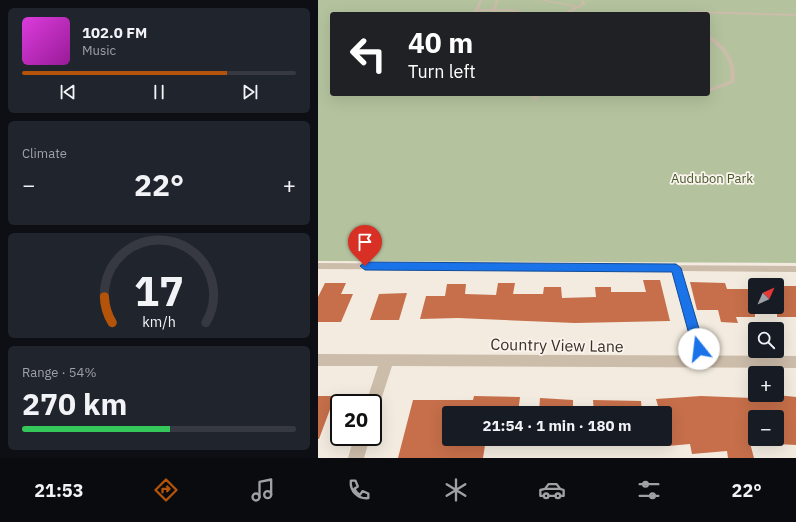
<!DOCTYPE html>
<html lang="en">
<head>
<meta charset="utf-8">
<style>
	:root { --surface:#171b24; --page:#20242c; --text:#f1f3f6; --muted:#9ea1a6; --line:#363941; --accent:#b45309 }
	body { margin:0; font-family:"IBM Plex Sans",sans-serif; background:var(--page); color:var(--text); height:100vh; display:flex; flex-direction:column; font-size:15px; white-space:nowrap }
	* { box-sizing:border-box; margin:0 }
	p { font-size:13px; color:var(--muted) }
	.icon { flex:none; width:22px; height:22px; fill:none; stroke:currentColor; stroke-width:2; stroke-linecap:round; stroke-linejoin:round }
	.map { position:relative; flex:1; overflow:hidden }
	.sheet { display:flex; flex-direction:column; gap:8px; padding:8px; background:#0d0f14; width:318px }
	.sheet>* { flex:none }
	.hud { position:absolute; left:12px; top:12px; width:380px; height:84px; border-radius:4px; box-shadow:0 4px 16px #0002; background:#202124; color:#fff; overflow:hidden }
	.needle { width:26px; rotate:45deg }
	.controls { position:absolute; left:430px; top:278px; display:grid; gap:8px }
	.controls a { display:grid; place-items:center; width:36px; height:36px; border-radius:4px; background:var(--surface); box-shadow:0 4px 16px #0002; font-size:20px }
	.speed { position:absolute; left:12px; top:394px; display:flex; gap:8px; font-size:20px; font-weight:700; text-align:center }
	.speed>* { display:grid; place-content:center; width:52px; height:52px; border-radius:50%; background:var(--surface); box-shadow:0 4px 16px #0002; line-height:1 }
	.speed .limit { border:2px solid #111; border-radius:6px; background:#fff; color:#111 }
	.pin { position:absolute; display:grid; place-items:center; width:34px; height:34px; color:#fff; margin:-41px -17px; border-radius:50% 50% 50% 0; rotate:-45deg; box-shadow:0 0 4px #0007 }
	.pin .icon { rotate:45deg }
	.me { position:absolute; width:44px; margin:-22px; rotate:344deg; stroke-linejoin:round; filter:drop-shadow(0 0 3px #0008) }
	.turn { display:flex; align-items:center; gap:14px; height:84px; padding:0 12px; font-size:18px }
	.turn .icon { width:52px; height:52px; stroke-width:2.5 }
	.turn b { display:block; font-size:28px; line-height:34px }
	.big { font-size:30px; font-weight:700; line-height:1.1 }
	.sheet .tile { flex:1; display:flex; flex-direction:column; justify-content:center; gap:6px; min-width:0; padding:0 14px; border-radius:6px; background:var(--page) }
	.sheet .dial { align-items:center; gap:0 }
	.dial svg { height:104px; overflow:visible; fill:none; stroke:var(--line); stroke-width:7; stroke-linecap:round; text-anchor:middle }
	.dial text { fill:var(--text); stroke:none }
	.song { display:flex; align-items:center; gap:12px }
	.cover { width:48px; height:48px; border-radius:6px; background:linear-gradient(135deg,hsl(300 70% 55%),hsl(300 70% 35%)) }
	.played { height:4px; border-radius:2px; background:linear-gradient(90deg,var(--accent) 75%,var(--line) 75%) }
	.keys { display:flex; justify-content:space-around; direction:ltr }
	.heat { display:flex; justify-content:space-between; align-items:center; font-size:22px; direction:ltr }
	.charge { height:6px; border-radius:3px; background:linear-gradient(90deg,#34c759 54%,var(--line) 0) }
	.trip { position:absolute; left:124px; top:406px; width:230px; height:40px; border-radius:4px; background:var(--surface); box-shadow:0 4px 16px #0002; font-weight:700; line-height:40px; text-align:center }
	.tabs { display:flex; height:64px; justify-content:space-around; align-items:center; background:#090b0e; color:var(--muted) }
	.tabs .icon { width:28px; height:28px }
	.tabs .on { color:var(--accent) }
	.tabs b { font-size:18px; color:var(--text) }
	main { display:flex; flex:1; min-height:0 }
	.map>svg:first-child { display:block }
	.green { fill:#b4c39e; fill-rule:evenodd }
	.building { fill:#c66f4a }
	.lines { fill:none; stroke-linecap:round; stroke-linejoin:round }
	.service { fill:#ccbcaa; fill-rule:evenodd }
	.minor { fill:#ccbcaa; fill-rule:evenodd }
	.route { fill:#1a73e8; stroke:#114b97 }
	.labels { text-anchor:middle; stroke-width:3.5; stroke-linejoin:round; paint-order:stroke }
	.park-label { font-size:13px; fill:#46582d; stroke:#faf4ec }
	.near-street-label { font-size:16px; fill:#39302a; stroke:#faf4ec }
</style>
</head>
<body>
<main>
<section class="sheet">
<div class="tile">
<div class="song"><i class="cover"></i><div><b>102.0 FM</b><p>Music</p></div></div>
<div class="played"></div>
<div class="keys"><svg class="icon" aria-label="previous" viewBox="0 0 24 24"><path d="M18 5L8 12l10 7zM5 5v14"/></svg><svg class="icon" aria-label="pause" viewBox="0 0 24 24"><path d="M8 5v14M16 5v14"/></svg><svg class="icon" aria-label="next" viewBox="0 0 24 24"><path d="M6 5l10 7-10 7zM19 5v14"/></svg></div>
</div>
<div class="tile"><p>Climate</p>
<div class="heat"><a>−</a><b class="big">22°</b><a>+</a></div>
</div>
<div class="tile dial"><svg viewBox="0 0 100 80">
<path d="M14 69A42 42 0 1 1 86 69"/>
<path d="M14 69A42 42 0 0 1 8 49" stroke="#b45309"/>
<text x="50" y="56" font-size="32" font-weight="700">17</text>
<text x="50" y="72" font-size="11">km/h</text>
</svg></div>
<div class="tile"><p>Range · 54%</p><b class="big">270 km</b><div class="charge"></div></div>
</section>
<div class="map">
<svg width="478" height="458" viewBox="0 0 478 458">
	<rect width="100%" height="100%" fill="#f3ebdf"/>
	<path class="green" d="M 0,0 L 478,0 L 478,263 L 0,261 ZM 14,14 L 390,14 L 390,94 L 14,94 Z"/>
	<path class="building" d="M 325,280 L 342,280 L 352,321 L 257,323 L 140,318 L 102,319 L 108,296 L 127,296 L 129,284 L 148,284 L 147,294 L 178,295 L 180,283 L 197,283 L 195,294 L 225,294 L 226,287 L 243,287 L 244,298 L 278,297 L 277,287 L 293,287 L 293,292 L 328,292 Z
		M 372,282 L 407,283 L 409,289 L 437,289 L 437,317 L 418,317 L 420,323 L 403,322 L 400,310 L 379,310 Z
		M 7,283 L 28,283 L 23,294 L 35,294 L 23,322 L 0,322 L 0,297 Z
		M 459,286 L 478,286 L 478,317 L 459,317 Z
		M 89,293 L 81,320 L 52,320 L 61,294 Z
		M 459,395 L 478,397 L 478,445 L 459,444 L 459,417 L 437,417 L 437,443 L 432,443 L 436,458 L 410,458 L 409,451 L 374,454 L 372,444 L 350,446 L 347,434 L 347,413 L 342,413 L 338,399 L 383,396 L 459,399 Z
		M 0,396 L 17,396 L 1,439 L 0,439 Z
		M 156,396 L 202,397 L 200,413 L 131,413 L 131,439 L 168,439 L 165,458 L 80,458 L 95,400 L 155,400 Z
		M 222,398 L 255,400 L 255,413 L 221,413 Z
		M 275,400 L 323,401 L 324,413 L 276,413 Z"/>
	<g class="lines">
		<path class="service" d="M 162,0 L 164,0 L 161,9 L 175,9 L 178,0 L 180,0 L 178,9 L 191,9 L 212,14 L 205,14 L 191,11 L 178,11 L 176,14 L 174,13 L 175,11 L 160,11 L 159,14 L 155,14 Z
			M 221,0 L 227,0 L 260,6 L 264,4 L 263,0 L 265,0 L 268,4 L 249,14 L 245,14 L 257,7 Z
			M 374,11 L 478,14 L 478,16 L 374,13 L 362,14 Z
			M 390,35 C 407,44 421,63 416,83 L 390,92 L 390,89 L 412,81 C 414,59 406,51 390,38 Z
			M 211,94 L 216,94 L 221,99 L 217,100 Z
			M 285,94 L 367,94 L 365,95 L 287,95 Z
			M 0,263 L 478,266 L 478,272 L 363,271 L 390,363 L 388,366 L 385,367 L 382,366 L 380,363 L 355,271 L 0,269 Z"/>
		<path class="minor" d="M 0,354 L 478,356 L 478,368 L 74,366 L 60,409 L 55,411 L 55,403 L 48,403 L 60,366 L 0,366 Z
			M 36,437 L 52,437 L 46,458 L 30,458 Z"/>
	</g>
	<path class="route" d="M 47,262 L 358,264 L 363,268 L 387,349 L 385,353 L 381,355 L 377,353 L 375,349 L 354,272 L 47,270 L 42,266 Z"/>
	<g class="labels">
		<g class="park-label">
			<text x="394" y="183">Audubon Park</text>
		</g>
		<g class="near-street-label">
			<text transform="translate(239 345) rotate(1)" y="6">Country View Lane</text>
		</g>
	</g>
</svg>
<div class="controls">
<a><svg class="needle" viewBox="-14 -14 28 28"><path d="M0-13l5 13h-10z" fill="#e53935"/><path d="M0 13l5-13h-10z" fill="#9ea1a6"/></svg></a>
<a><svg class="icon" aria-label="search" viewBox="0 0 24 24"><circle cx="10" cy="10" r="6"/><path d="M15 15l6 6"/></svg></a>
<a>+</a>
<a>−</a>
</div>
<div class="speed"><div class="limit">20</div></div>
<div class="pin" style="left:47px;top:266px;background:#d93025"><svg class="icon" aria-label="arrive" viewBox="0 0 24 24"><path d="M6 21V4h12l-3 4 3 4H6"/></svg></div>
<svg class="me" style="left:381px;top:349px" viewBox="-20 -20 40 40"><circle r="19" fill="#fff"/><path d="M0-13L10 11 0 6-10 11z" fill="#1a73e8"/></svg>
<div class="trip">21:54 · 1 min · 180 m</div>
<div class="hud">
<div class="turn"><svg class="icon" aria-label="left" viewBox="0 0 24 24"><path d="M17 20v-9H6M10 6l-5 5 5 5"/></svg><div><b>40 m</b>Turn left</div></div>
</div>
</div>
</main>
<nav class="tabs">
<b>21:53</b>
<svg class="icon on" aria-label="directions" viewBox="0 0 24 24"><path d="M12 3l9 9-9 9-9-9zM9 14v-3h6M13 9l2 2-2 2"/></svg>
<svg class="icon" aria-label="music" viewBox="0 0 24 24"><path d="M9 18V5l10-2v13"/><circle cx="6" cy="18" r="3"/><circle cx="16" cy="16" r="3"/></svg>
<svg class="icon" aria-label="phone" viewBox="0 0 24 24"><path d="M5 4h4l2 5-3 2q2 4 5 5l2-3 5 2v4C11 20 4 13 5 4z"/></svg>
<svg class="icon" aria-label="climate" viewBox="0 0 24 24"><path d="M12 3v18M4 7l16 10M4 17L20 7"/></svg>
<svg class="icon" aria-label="car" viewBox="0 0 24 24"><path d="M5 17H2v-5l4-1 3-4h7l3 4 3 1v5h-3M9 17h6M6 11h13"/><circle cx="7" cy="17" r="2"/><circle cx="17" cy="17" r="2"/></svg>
<svg class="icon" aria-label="filters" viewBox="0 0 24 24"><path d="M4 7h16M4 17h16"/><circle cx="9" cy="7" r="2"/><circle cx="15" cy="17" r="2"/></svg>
<b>22°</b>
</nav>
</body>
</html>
